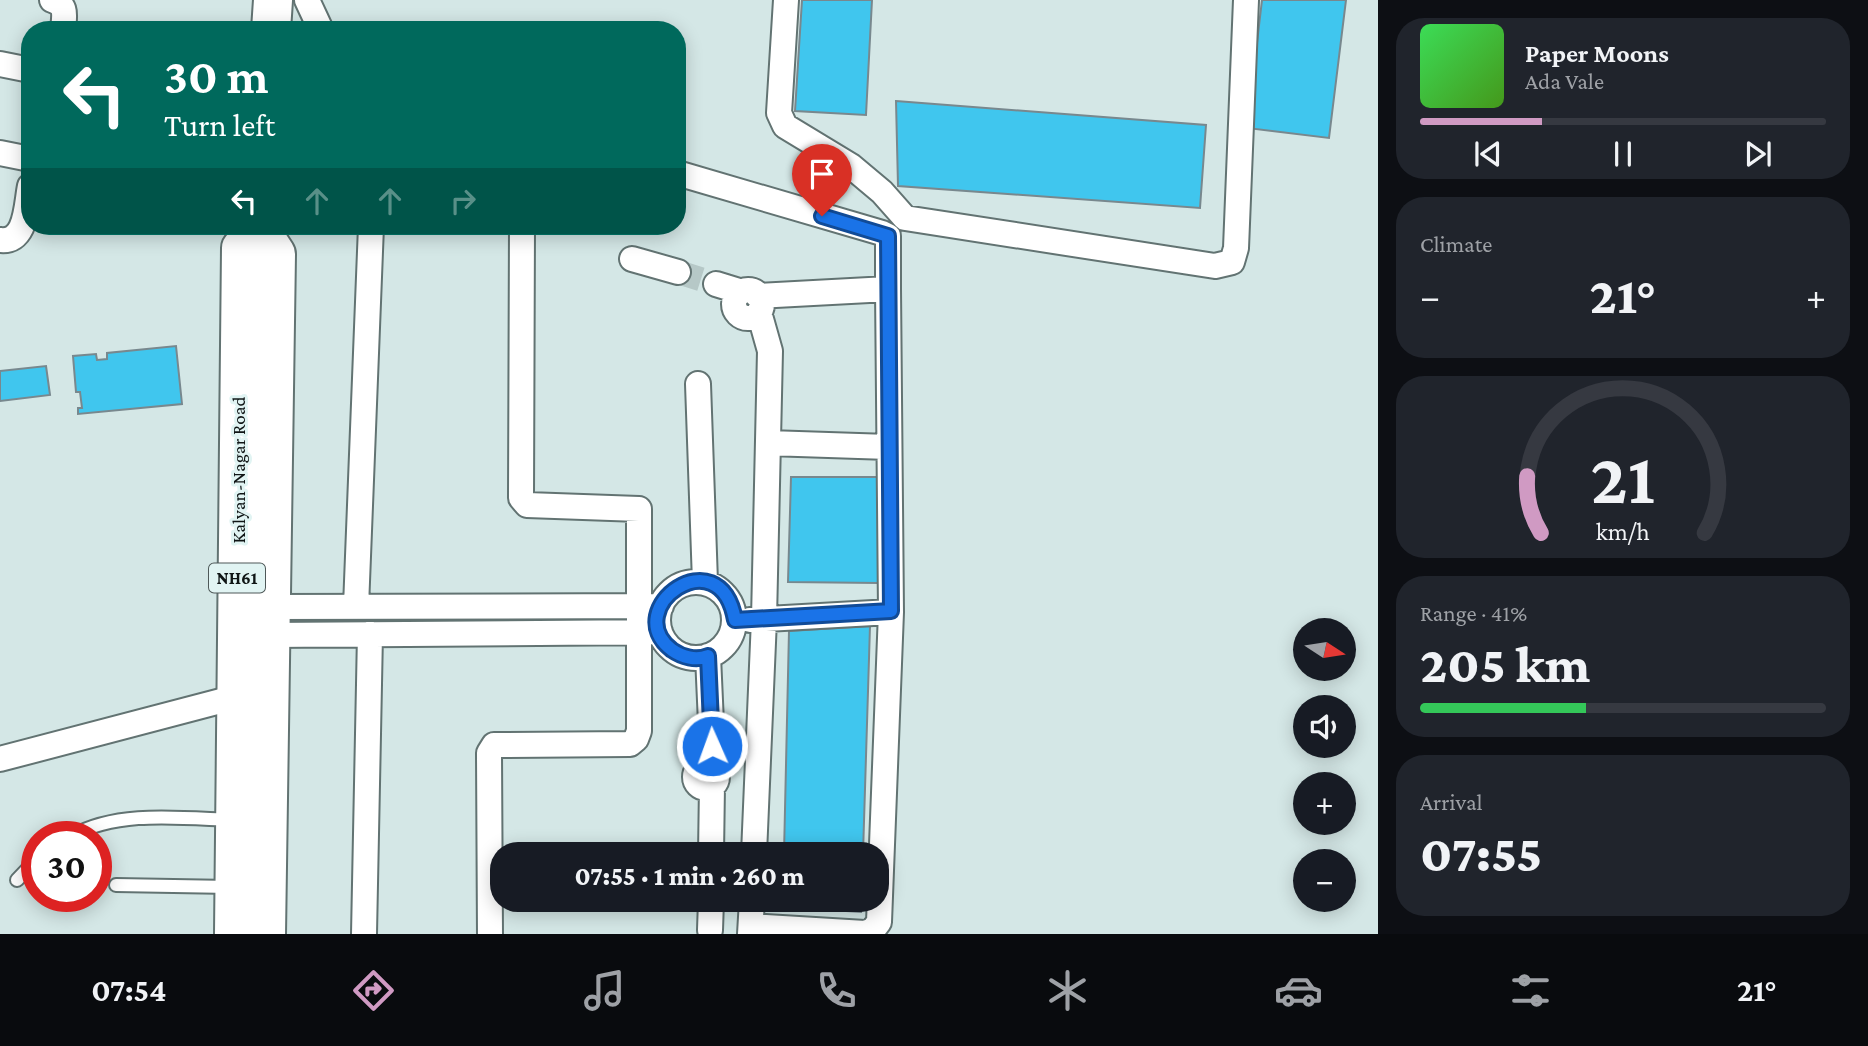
<!DOCTYPE html>
<html lang="en">
<head>
<meta charset="utf-8">
<style>
	:root { --surface:#171b24; --page:#20242c; --text:#f1f3f6; --muted:#9ea1a6; --line:#363941; --accent:#d09ac3 }
	body { margin:0; font-family:"Crimson Pro",serif; background:var(--page); color:var(--text); height:100vh; display:flex; flex-direction:column; font-size:26px; white-space:nowrap }
	* { box-sizing:border-box; margin:0 }
	p { font-size:23px; color:var(--muted) }
	.icon { flex:none; width:38px; height:38px; fill:none; stroke:currentColor; stroke-width:2; stroke-linecap:round; stroke-linejoin:round }
	.map { position:relative; flex:1; overflow:hidden }
	.drawer { display:flex; flex-direction:column; gap:18px; padding:18px; background:#0d0f14; width:490px }
	.drawer>* { flex:none }
	.hud { position:absolute; left:21px; top:21px; width:665px; height:214px; border-radius:28px; box-shadow:0 4px 18px #0003; background:#00695c; color:#fff; overflow:hidden }
	.needle { width:46px; rotate:102deg }
	.controls { position:absolute; left:1293px; top:618px; display:grid; gap:14px }
	.controls a { display:grid; place-items:center; width:63px; height:63px; border-radius:50%; background:var(--surface); box-shadow:0 4px 18px #0003; font-size:35px }
	.speed { position:absolute; left:21px; top:821px; display:flex; gap:14px; font-size:35px; font-weight:700; text-align:center }
	.speed>* { display:grid; place-content:center; width:91px; height:91px; border-radius:50%; background:var(--surface); box-shadow:0 4px 18px #0003; line-height:1 }
	.speed .limit { border:10px solid #d22; background:#fff; color:#111 }
	.pin { position:absolute; display:grid; place-items:center; width:60px; height:60px; color:#fff; margin:-72px -30px; border-radius:50% 50% 50% 0; rotate:-45deg; box-shadow:0 0 7px #0007 }
	.pin .icon { rotate:45deg }
	.me { position:absolute; width:77px; margin:-38px; rotate:358deg; stroke-linejoin:round; filter:drop-shadow(0 0 5px #0008) }
	.turn { display:flex; align-items:center; gap:24px; height:147px; padding:0 28px; font-size:32px }
	.turn .icon { width:91px; height:91px; stroke-width:2.5 }
	.turn b { display:block; font-size:49px; line-height:60px }
	.lanes { display:flex; align-items:center; height:66px; padding:0 28px; background:#0003; justify-content:center; gap:35px; direction:ltr }
	.lanes .off { opacity:.35 }
	.big { font-size:52px; font-weight:800; line-height:1.1 }
	.drawer .card { flex:1; display:flex; flex-direction:column; justify-content:center; gap:10px; min-width:0; padding:0 24px; border-radius:28px; background:var(--page) }
	.drawer .dial { align-items:center; gap:0 }
	.dial svg { height:182px; overflow:visible; fill:none; stroke:var(--line); stroke-width:7; stroke-linecap:round; text-anchor:middle }
	.dial text { fill:var(--text); stroke:none }
	.song { display:flex; align-items:center; gap:21px }
	.cover { width:84px; height:84px; border-radius:10px; background:linear-gradient(135deg,hsl(130 70% 55%),hsl(100 70% 35%)) }
	.played { height:7px; border-radius:4px; background:linear-gradient(90deg,var(--accent) 30%,var(--line) 30%) }
	.keys { display:flex; justify-content:space-around; direction:ltr }
	.heat { display:flex; justify-content:space-between; align-items:center; font-size:38px; direction:ltr }
	.charge { height:10px; border-radius:5px; background:linear-gradient(90deg,#34c759 41%,var(--line) 0) }
	.trip { position:absolute; left:490px; top:842px; width:399px; height:70px; border-radius:28px; background:var(--surface); box-shadow:0 4px 18px #0003; font-weight:800; line-height:70px; text-align:center }
	.dock { display:flex; height:112px; justify-content:space-around; align-items:center; background:#090b0e; color:var(--muted) }
	.dock .icon { width:49px; height:49px }
	.dock .on { color:var(--accent) }
	.dock b { font-size:32px; color:var(--text) }
	main { display:flex; flex:1; min-height:0 }
	.map>svg:first-child { display:block }
	.building { fill:#40c6ee; stroke:#78888e; stroke-width:2 }
	.lines { fill:none; stroke-linecap:round; stroke-linejoin:round }
	.minor-tunnel { stroke:#b6c8c7; stroke-width:24; stroke-dasharray:24 12; stroke-linecap:butt }
	.service-casing { stroke:#627372; stroke-width:16 }
	.minor-casing { stroke:#627372; stroke-width:28 }
	.trunk-casing { stroke:#627372; stroke-width:42 }
	.service { stroke:#fff; stroke-width:12 }
	.minor { stroke:#fff; stroke-width:24 }
	.trunk { stroke:#fff; stroke-width:38 }
	.route-casing { stroke:#114b97; stroke-width:18 }
	.route { stroke:#1a73e8; stroke-width:12 }
	.labels { text-anchor:middle; stroke-width:6; stroke-linejoin:round; paint-order:stroke }
	.shield { fill:#e1f4f3; stroke:#4e5858; stroke-width:2 }
	.shield-label { font-size:18px; font-weight:bold; fill:#0f1515 }
	.street-label { font-size:19px; fill:#0f1515; stroke:#e1f4f3 }
</style>
</head>
<body>
<main>
<div class="map">
<svg width="1378" height="934" viewBox="0 0 1378 934">
	<rect width="100%" height="100%" fill="#d4e7e6"/>
	<path class="building" d="M 802,0 L 872,0 L 866,115 L 795,111 Z
		M 1262,0 L 1346,0 L 1329,138 L 1247,128 Z
		M 896,101 L 1206,125 L 1200,208 L 898,186 Z
		M 176,346 L 182,404 L 78,414 L 78,408 L 82,408 L 80,392 L 76,392 L 73,356 L 96,354 L 97,360 L 107,359 L 107,353 Z
		M 46,366 L 50,395 L 0,401 L 0,371 Z
		M 791,477 L 881,477 L 878,583 L 788,582 Z
		M 870,626 L 863,854 L 784,854 L 789,631 Z
		M 783,900 L 862,900 L 861,912 L 783,907 Z"/>
	<g class="lines">
		<path class="minor-tunnel" d="M 678,272 L 716,284"/>
		<defs>
			<path id="service" d="M 72,836 C 117,810 181,818 231,820
				M 17,880 L 37,859
				M 116,885 L 231,887"/>
			<path id="minor" d="M 52,0 C 68,5 64,16 63,30
				M 307,0 L 321,30
				M 786,0 L 779,113 L 785,126 L 851,166 L 882,192 L 905,218 L 1215,266 L 1232,262 L 1236,248 L 1246,0
				M 0,64 L 30,70
				M 0,153 L 30,159
				M 677,173 L 882,233 L 888,236 L 888,289
				M 0,240 C 27,243 26,205 30,186
				M 632,259 L 678,272
				M 716,284 L 742,292
				M734 304a14 14 0 1 1 28 0a14 14 0 1 1-28 0Z
				M 698,384 L 705,582
				M 768,443 L 889,447
				M658 620a38 38 0 1 1 76 0a38 38 0 1 1-76 0Z
				M 270,607 L 661,606
				M 356,607 L 371,226
				M 750,620 L 891,612
				M 270,635 L 660,632
				M 708,656 L 713,768
				M 0,759 L 236,697 L 250,696
				M695 777a11 11 0 1 1 22 0a11 11 0 1 1-22 0Z
				M 711,854 L 712,785
				M 754,854 L 764,619 L 770,351 L 759,312
				M 751,926 L 865,933 L 873,930 L 879,922 L 891,612 L 888,289 L 758,296
				M 710,930 L 711,900
				M 364,934 L 370,634
				M 490,934 L 489,753 L 494,745 L 630,744 L 636,739 L 639,731 L 639,509 L 527,505 L 521,498 L 522,226
				M 750,934 L 752,900"/>
			<path id="trunk" d="M 271,30 L 273,0
				M 261,231 L 276,254 L 266,934
				M 234,934 L 241,248 L 261,231 L 261,226"/>
		</defs>
		<use href="#service" class="service-casing"/>
		<use href="#minor" class="minor-casing"/>
		<use href="#trunk" class="trunk-casing"/>
		<use href="#service" class="service"/>
		<use href="#minor" class="minor"/>
		<use href="#trunk" class="trunk"/>
	</g>
	<g class="lines">
		<defs>
			<path id="route" d="M 712,746 L 708,656 C 696,661 682,657 672,650 C 618,609 720,535 735,620 L 891,611 L 888,236 L 822,216"/>
		</defs>
		<use href="#route" class="route-casing"/>
		<use href="#route" class="route"/>
	</g>
	<g class="labels">
		<rect class="shield" x="209" y="563.5" width="56" height="29" rx="5"/>
		<g class="shield-label">
			<text x="237" y="584">NH61</text>
		</g>
		<g class="street-label">
			<text transform="translate(238 470) rotate(-90)" y="7">Kalyan-Nagar Road</text>
		</g>
	</g>
</svg>
<div class="controls">
<a><svg class="needle" viewBox="-14 -14 28 28"><path d="M0-13l5 13h-10z" fill="#e53935"/><path d="M0 13l5-13h-10z" fill="#9ea1a6"/></svg></a>
<a><svg class="icon" aria-label="sound" viewBox="0 0 24 24"><path d="M4 9h4l5-4v14l-5-4H4zM17 9q2 3 0 6"/></svg></a>
<a>+</a>
<a>−</a>
</div>
<div class="speed"><div class="limit">30</div></div>
<div class="pin" style="left:822px;top:216px;background:#d93025"><svg class="icon" aria-label="arrive" viewBox="0 0 24 24"><path d="M6 21V4h12l-3 4 3 4H6"/></svg></div>
<svg class="me" style="left:712px;top:746px" viewBox="-20 -20 40 40"><circle r="17" fill="#1a73e8" stroke="#fff" stroke-width="3"/><path d="M0-11L8 9 0 5-8 9z" fill="#fff"/></svg>
<div class="trip">07:55 · 1 min · 260 m</div>
<div class="hud">
<div class="turn"><svg class="icon" aria-label="left" viewBox="0 0 24 24"><path d="M17 20v-9H6M10 6l-5 5 5 5"/></svg><div><b>30 m</b>Turn left</div></div>
<div class="lanes"><svg class="icon" aria-label="left" viewBox="0 0 24 24"><path d="M17 20v-9H6M10 6l-5 5 5 5"/></svg><svg class="icon off" aria-label="ahead" viewBox="0 0 24 24"><path d="M12 20V5M6 11l6-6 6 6"/></svg><svg class="icon off" aria-label="ahead" viewBox="0 0 24 24"><path d="M12 20V5M6 11l6-6 6 6"/></svg><svg class="icon off" aria-label="right" viewBox="0 0 24 24"><path d="M7 20v-9h11M14 6l5 5-5 5"/></svg></div>
</div>
</div>
<section class="drawer">
<div class="card">
<div class="song"><i class="cover"></i><div><b>Paper Moons</b><p>Ada Vale</p></div></div>
<div class="played"></div>
<div class="keys"><svg class="icon" aria-label="previous" viewBox="0 0 24 24"><path d="M18 5L8 12l10 7zM5 5v14"/></svg><svg class="icon" aria-label="pause" viewBox="0 0 24 24"><path d="M8 5v14M16 5v14"/></svg><svg class="icon" aria-label="next" viewBox="0 0 24 24"><path d="M6 5l10 7-10 7zM19 5v14"/></svg></div>
</div>
<div class="card"><p>Climate</p>
<div class="heat"><a>−</a><b class="big">21°</b><a>+</a></div>
</div>
<div class="card dial"><svg viewBox="0 0 100 80">
<path d="M14 69A42 42 0 1 1 86 69"/>
<path d="M14 69A42 42 0 0 1 8 44" stroke="#d09ac3"/>
<text x="50" y="56" font-size="32" font-weight="700">21</text>
<text x="50" y="72" font-size="11">km/h</text>
</svg></div>
<div class="card"><p>Range · 41%</p><b class="big">205 km</b><div class="charge"></div></div>
<div class="card"><p>Arrival</p><b class="big">07:55</b></div>
</section>
</main>
<nav class="dock">
<b>07:54</b>
<svg class="icon on" aria-label="directions" viewBox="0 0 24 24"><path d="M12 3l9 9-9 9-9-9zM9 14v-3h6M13 9l2 2-2 2"/></svg>
<svg class="icon" aria-label="music" viewBox="0 0 24 24"><path d="M9 18V5l10-2v13"/><circle cx="6" cy="18" r="3"/><circle cx="16" cy="16" r="3"/></svg>
<svg class="icon" aria-label="phone" viewBox="0 0 24 24"><path d="M5 4h4l2 5-3 2q2 4 5 5l2-3 5 2v4C11 20 4 13 5 4z"/></svg>
<svg class="icon" aria-label="climate" viewBox="0 0 24 24"><path d="M12 3v18M4 7l16 10M4 17L20 7"/></svg>
<svg class="icon" aria-label="car" viewBox="0 0 24 24"><path d="M5 17H2v-5l4-1 3-4h7l3 4 3 1v5h-3M9 17h6M6 11h13"/><circle cx="7" cy="17" r="2"/><circle cx="17" cy="17" r="2"/></svg>
<svg class="icon" aria-label="filters" viewBox="0 0 24 24"><path d="M4 7h16M4 17h16"/><circle cx="9" cy="7" r="2"/><circle cx="15" cy="17" r="2"/></svg>
<b>21°</b>
</nav>
</body>
</html>
